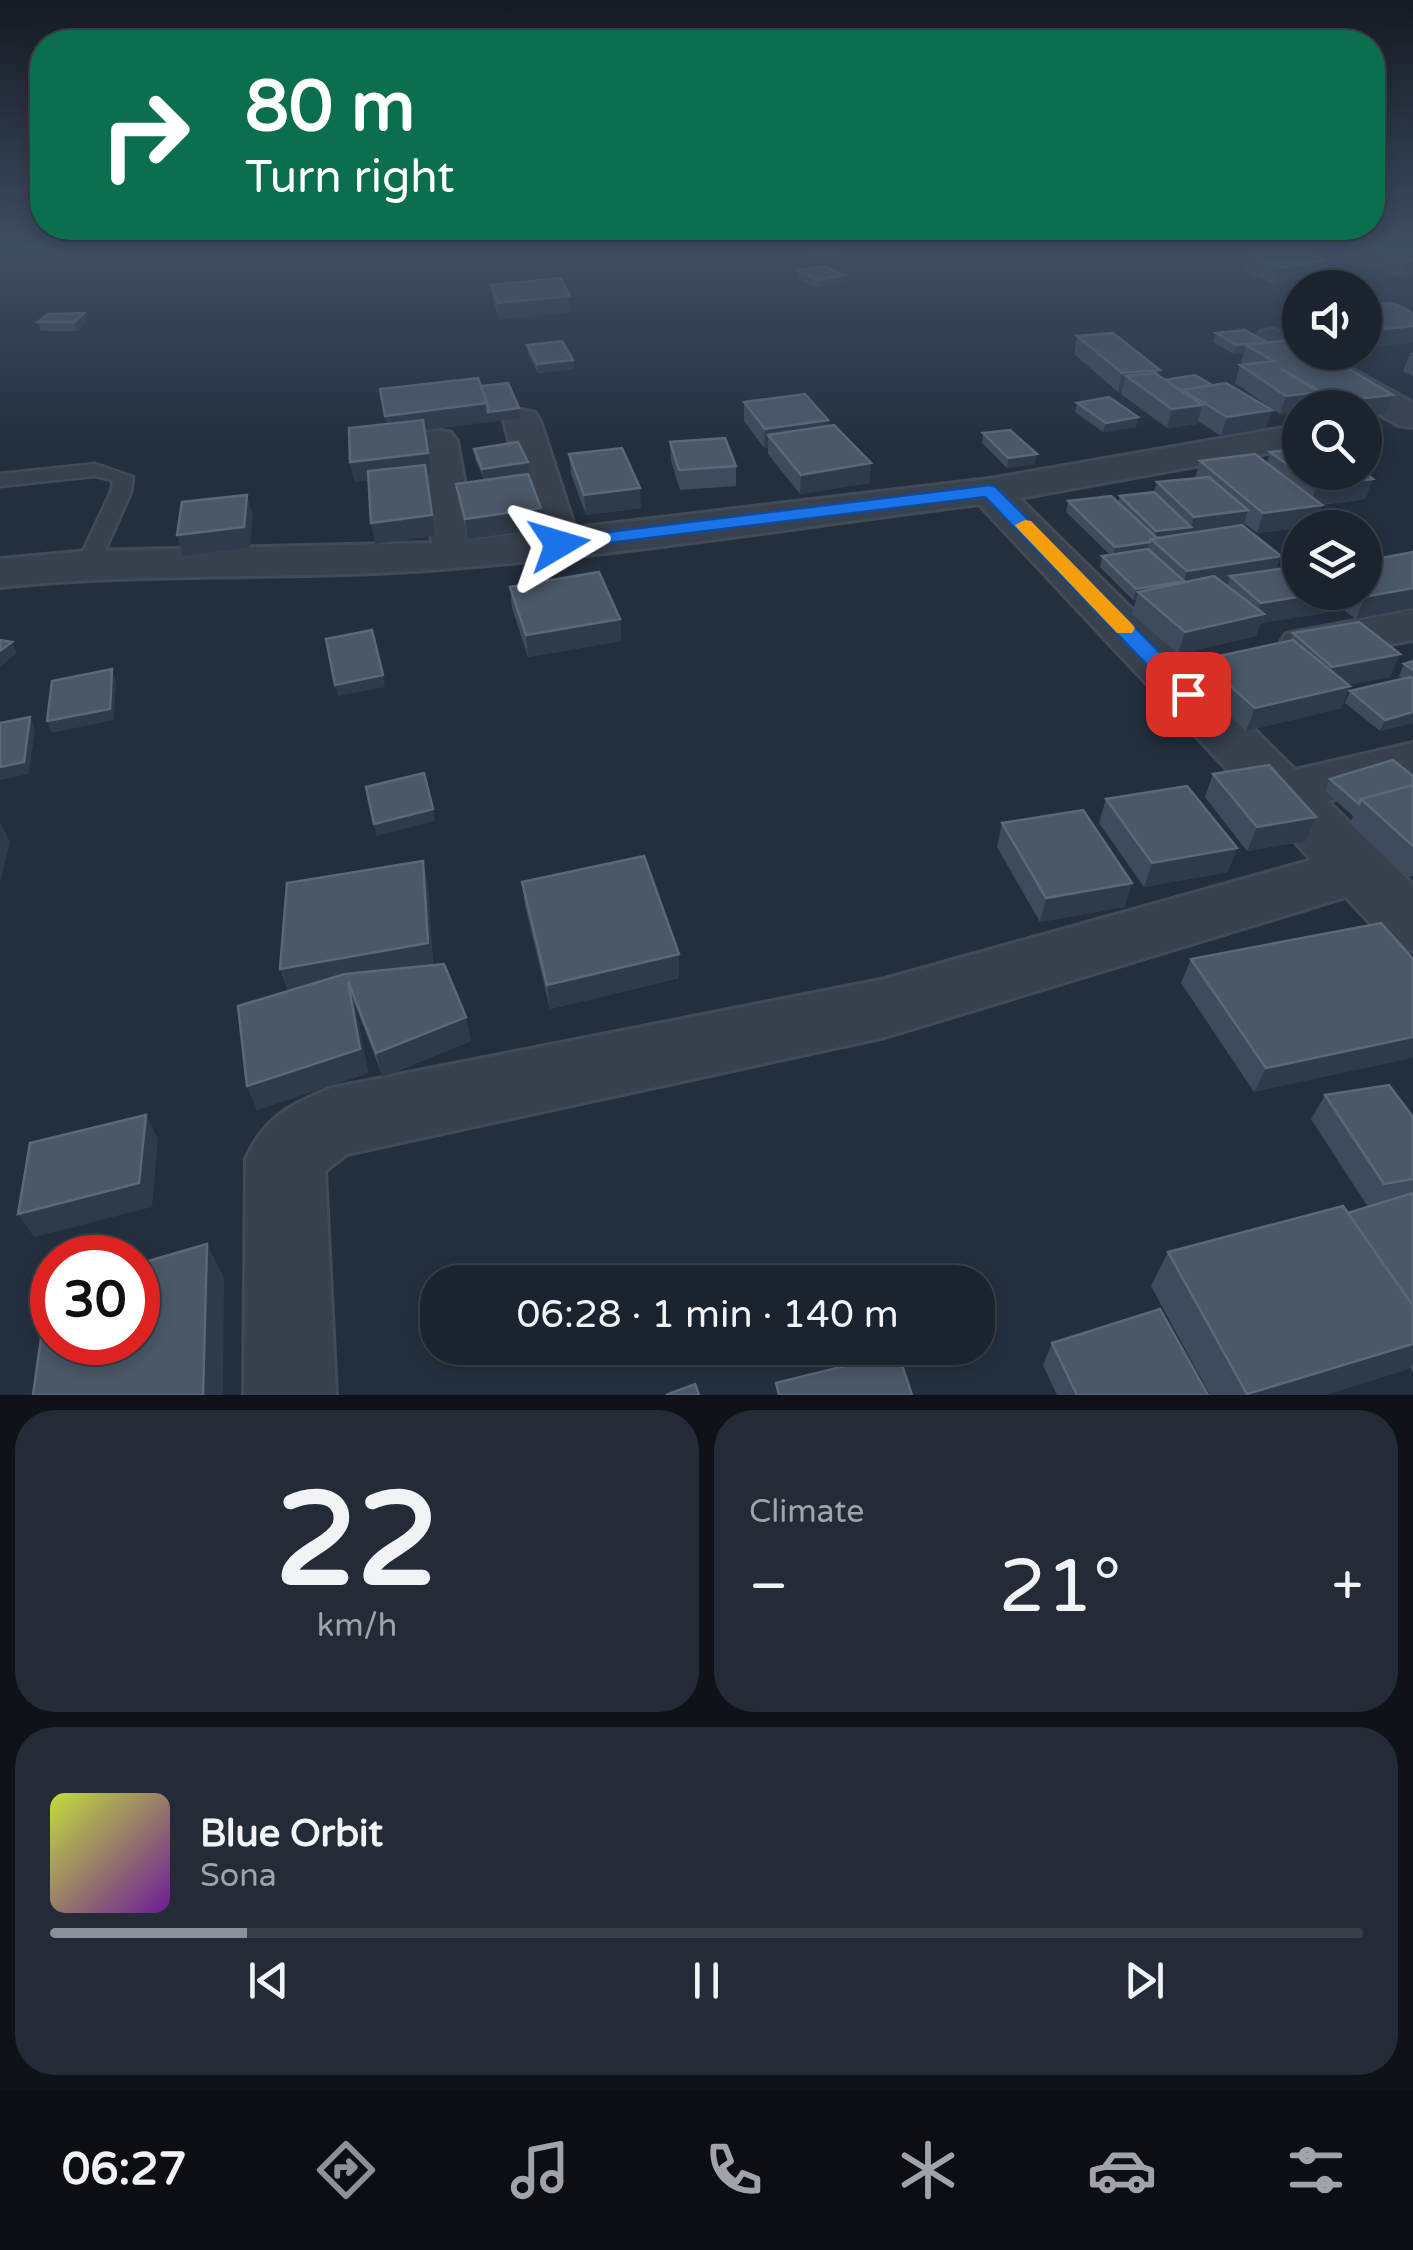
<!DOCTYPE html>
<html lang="en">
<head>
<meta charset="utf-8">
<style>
	:root { --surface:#1b232e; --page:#242b36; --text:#f1f3f6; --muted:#a0a4aa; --line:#39404a; --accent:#8c9099 }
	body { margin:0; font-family:"Varela Round",sans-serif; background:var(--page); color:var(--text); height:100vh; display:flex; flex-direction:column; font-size:38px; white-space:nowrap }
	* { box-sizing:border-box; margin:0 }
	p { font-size:32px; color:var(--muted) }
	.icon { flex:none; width:55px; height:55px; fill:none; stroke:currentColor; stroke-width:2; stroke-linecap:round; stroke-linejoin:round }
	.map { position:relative; height:1395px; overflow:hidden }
	.panel { display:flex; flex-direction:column; gap:15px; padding:15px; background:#0f1319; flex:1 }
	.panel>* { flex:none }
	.hud { position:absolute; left:30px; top:30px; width:1355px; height:210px; border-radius:40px; box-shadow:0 5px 15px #0003,0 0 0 2px var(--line); background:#0b6e4f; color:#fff; overflow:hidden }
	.buttons { position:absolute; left:1282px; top:270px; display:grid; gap:20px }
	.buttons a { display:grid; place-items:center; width:100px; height:100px; border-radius:50%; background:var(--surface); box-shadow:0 5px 15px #0003,0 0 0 2px var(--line); font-size:50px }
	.speed { position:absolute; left:30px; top:1235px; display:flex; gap:20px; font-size:50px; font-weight:700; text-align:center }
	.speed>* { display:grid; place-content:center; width:130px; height:130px; border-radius:50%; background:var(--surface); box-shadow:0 5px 15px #0003,0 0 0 2px var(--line); line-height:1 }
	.speed .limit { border:15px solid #d22; background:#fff; color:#111 }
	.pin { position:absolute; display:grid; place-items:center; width:85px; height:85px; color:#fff; margin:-42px; border-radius:20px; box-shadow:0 5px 15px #0006 }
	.me { position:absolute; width:110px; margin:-55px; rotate:83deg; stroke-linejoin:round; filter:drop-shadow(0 0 8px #0008) }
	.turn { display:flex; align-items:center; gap:35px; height:210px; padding:0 50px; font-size:45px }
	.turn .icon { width:130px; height:130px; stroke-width:2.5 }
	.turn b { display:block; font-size:70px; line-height:85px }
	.big { font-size:75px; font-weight:600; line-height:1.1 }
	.panel .widget { flex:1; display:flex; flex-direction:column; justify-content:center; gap:15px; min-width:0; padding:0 35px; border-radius:40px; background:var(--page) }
	.panel .dial { align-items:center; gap:0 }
	.dial b { font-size:130px; line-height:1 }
	.song { display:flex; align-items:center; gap:30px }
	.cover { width:120px; height:120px; border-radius:15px; background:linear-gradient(135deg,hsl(70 70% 55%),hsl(280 70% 35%)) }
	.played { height:10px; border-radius:5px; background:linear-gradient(90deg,var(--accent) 15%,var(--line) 15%) }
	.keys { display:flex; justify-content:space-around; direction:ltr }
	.heat { display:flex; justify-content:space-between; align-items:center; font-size:55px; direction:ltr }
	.panel .tiles { flex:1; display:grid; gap:15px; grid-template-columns:1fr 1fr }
	.widget:last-child { grid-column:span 2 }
	.trip { position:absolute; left:420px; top:1265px; width:575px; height:100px; border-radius:40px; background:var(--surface); box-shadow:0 5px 15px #0003,0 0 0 2px var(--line); font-weight:600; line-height:100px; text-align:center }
	.tab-bar { display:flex; height:160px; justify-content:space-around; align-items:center; background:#0b0e12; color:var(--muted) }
	.tab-bar .icon { width:70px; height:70px }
	.tab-bar .active { color:var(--accent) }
	.tab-bar b { font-size:45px; color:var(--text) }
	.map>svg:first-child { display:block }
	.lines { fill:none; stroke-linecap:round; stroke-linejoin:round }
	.service-casing { stroke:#414a57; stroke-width:5 }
	.minor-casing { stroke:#414a57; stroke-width:6 }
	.service { fill:#38414e; fill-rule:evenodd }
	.minor { fill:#38414e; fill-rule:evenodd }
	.wall { fill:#3f4b5c }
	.shaded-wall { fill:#2f3b4b }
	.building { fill:#4b5868; stroke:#5c6777; stroke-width:2.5 }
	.route { fill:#1a73e8; stroke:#114b97; stroke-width:2.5 }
	.slow { fill:#f59e0b }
</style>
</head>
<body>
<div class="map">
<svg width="1413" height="1395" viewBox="0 0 1413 1395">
	<rect width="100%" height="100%" fill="#242f3e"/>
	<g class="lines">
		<defs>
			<path id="service" d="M 95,464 L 133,477 L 131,492 L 99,564 L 88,570 L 77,564 L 111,492 L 113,480 L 95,476 L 0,486 L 0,474 Z"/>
			<path id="minor" d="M 1324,275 L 1342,282 L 1346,288 L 1312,288 L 1310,284 L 1314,278 Z
				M 1272,329 L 1300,341 L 1300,352 L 1320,352 L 1413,403 L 1413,427 L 1398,425 L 1261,346 L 1256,339 L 1261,332 Z
				M 522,410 L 535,413 L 540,421 L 575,528 L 989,479 L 1300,425 L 1300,447 L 1019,498 L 1295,770 L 1413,743 L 1413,781 L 1327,801 L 1413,885 L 1413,951 L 1390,944 L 1346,897 L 885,1037 L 347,1154 L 325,1171 L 336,1395 L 244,1395 L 246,1159 C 264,1118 291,1104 332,1088 L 885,979 L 1312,860 L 979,504 C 804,526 629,554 453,568 C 302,581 151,571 0,587 L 0,559 L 88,551 L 432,543 L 419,441 L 425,433 L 438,430 L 451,433 L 457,441 L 475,539 L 534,532 L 504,421 L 509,413 Z
				M 1413,610 L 1413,640 L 1304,660 L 1286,656 L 1279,645 L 1286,634 Z"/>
		</defs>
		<use href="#service" class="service-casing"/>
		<use href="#minor" class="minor-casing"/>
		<use href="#service" class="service"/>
		<use href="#minor" class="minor"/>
	</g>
	<path class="wall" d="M 800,251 L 840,251 L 840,260 L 805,262 Z
		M 1358,251 L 1413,251 L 1400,277 L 1355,260 Z
		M 1248,255 L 1323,276 L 1274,284 L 1243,271 Z
		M 799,271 L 843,275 L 843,283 L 818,288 L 799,279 Z
		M 491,285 L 570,296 L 571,312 L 500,319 L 493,301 Z
		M 1393,303 L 1370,347 L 1365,344 L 1365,305 Z
		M 84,313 L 87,322 L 77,331 L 41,331 L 38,322 Z
		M 1216,333 L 1266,342 L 1393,395 L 1386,413 L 1365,416 L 1365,408 L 1300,408 L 1280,414 L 1235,383 L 1240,365 L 1244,364 L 1241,362 L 1244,353 L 1234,354 L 1213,342 Z
		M 1077,336 L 1159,376 L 1266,428 L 1221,436 L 1198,421 L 1197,424 L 1167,428 L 1121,394 L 1122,391 L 1118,392 L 1074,354 Z
		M 527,345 L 574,369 L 538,373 L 528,354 Z
		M 1410,353 L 1413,353 L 1413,376 L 1403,371 Z
		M 744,402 L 828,420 L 828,426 L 871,463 L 869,483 L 800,494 L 768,454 L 768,448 L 764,448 L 744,421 Z
		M 1077,403 L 1136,427 L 1103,432 L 1075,412 Z
		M 983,433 L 1035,464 L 1007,468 L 982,443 Z
		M 670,442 L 736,466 L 736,486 L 680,490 L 671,461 Z
		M 474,449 L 528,462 L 529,472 L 484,479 L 475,459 Z
		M 1270,452 L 1373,479 L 1365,499 L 1321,505 L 1314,526 L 1257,533 L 1244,523 L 1243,526 L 1281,556 L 1276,569 L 1300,592 L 1365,592 L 1413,552 L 1413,608 L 1356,619 L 1330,600 L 1325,613 L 1261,623 L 1256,636 L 1178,654 L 1132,614 L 1136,600 L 1133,600 L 1100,567 L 1102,556 L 1110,555 L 1066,512 L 1068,501 L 1118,502 L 1120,496 L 1154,492 L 1157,482 L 1195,478 L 1200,461 L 1267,464 Z
		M 569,454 L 641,508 L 586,515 L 571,474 Z
		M 456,484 L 543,529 L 468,539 L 459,504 Z
		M 510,587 L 620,619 L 621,641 L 528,657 L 512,608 Z
		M 1293,633 L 1390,677 L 1349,684 L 1350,686 L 1341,708 L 1246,731 L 1194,682 L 1201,660 L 1291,640 Z
		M 1413,661 L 1413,723 L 1380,731 L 1345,703 L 1350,691 L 1404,679 L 1399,676 L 1404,664 Z
		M 1213,774 L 1306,841 L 1247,851 L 1205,797 Z
		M 1413,776 L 1413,876 L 1409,877 L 1350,823 L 1353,816 L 1325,791 L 1330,779 Z
		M 1106,799 L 1228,872 L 1144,887 L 1099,823 Z
		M 1002,823 L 1132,883 L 1124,907 L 1040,922 L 997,847 Z
		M 522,882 L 679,954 L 679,978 L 550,1009 L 525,906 Z
		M 428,885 L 433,965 L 471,1041 L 383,1077 L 355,1005 L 368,1073 L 257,1110 L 247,1086 L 288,991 L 280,969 Z
		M 1381,923 L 1254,1092 L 1181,983 L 1191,959 Z
		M 1325,1095 L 1413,1117 L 1413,1372 L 1410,1367 L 1408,1369 L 1325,1395 L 1210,1395 L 1151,1286 L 1168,1252 L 1348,1213 L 1368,1207 L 1311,1119 Z
		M 1052,1343 L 1208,1395 L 1057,1395 L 1043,1365 Z"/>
	<path class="shaded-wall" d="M 468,251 L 487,251 L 487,256 L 462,260 L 461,252 Z
		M 1328,260 L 1323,276 L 1274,284 L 1279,268 Z
		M 1413,261 L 1413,275 L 1400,277 L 1406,262 Z
		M 843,275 L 843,283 L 818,288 L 818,280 Z
		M 570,296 L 571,312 L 500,319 L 498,303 Z
		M 84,313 L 87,322 L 77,331 L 74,322 Z
		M 1413,326 L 1413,343 L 1370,347 L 1376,330 Z
		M 1266,342 L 1246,345 L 1244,353 L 1234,354 L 1236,345 Z
		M 573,360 L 574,369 L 538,373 L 537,364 Z
		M 1160,370 L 1157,384 L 1126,376 L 1122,391 L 1118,392 L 1122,373 Z
		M 1318,392 L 1313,408 L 1300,408 L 1300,412 L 1280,414 L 1286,396 Z
		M 1393,395 L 1386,413 L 1365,416 L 1365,408 L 1336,408 L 1338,401 Z
		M 487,403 L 490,422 L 425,430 L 431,473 L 426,474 L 435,536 L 375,544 L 371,523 L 426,474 L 354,482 L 350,462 L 389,435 L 385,416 Z
		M 1202,405 L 1197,424 L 1167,428 L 1172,409 Z
		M 519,408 L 520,418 L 490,422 L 488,412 Z
		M 1272,410 L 1266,428 L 1221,436 L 1227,417 Z
		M 1138,417 L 1136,427 L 1103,432 L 1106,423 Z
		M 828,420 L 827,439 L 768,435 L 768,448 L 764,448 L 765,429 Z
		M 1037,454 L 1035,464 L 1007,468 L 1008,458 Z
		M 528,462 L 529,472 L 484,479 L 482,469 Z
		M 871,463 L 869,483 L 800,494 L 801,475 Z
		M 1373,479 L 1365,499 L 1309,506 L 1317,486 Z
		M 640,488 L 641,508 L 586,515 L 584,495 Z
		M 247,495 L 253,515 L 250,547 L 183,556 L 177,535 Z
		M 1322,505 L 1314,526 L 1257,533 L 1263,513 Z
		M 541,508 L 543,529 L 468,539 L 465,519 Z
		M 1248,510 L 1242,531 L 1153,542 L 1156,531 L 1191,527 L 1194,517 Z
		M 1150,542 L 1147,553 L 1113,558 L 1115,547 Z
		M 1281,556 L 1273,577 L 1230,576 L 1228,584 L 1145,598 L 1138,592 L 1136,600 L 1133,600 L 1136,589 L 1184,581 L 1187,571 Z
		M 1413,588 L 1413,608 L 1356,619 L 1364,597 Z
		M 1333,592 L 1325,613 L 1261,623 L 1256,636 L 1178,654 L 1185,632 L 1256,616 L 1261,603 Z
		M 620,619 L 621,641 L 528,657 L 526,635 Z
		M 12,642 L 17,653 L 0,667 L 0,651 Z
		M 1400,654 L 1390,677 L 1323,689 L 1332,667 Z
		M 112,669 L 116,681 L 114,720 L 52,733 L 47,721 Z
		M 383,675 L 385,687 L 338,696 L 335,685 Z
		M 1350,686 L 1341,708 L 1246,731 L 1255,708 Z
		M 1413,712 L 1413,723 L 1380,731 L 1385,720 Z
		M 30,717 L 35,729 L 29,774 L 0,780 L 0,767 Z
		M 433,809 L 435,821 L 376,836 L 374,824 Z
		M 1316,817 L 1306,841 L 1247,851 L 1257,827 Z
		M 0,822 L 10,842 L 0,883 Z
		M 1237,848 L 1228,872 L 1144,887 L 1152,863 Z
		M 423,861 L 428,885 L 433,967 L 348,982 L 355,1005 L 368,1073 L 257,1110 L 247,1086 L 289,993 L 280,969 Z
		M 1132,883 L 1124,907 L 1040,922 L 1046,898 Z
		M 679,954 L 679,978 L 550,1009 L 547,985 Z
		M 466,1017 L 471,1041 L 383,1077 L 376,1053 Z
		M 1413,1037 L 1413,1058 L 1254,1092 L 1266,1068 Z
		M 146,1115 L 158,1139 L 152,1207 L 34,1237 L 18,1214 Z
		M 207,1244 L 224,1278 L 223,1395 L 203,1395 Z
		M 1413,1344 L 1413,1364 L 1408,1369 L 1325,1395 L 1246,1395 Z"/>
	<path class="building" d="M 804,251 L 840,251 L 841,252 L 806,254 Z
		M 1274,251 L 1304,251 L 1328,260 L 1279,268 L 1248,255 Z
		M 1376,251 L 1413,251 L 1413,261 L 1406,262 Z
		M 824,266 L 843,275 L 818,280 L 799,271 Z
		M 561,278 L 570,296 L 498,303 L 491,285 Z
		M 1393,303 L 1413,313 L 1413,326 L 1376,330 L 1365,324 L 1365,305 Z
		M 84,313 L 74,322 L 38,322 L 48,314 Z
		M 1245,330 L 1266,342 L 1236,345 L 1216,333 Z
		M 1113,333 L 1160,370 L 1122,373 L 1077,336 Z
		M 1297,339 L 1300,341 L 1300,352 L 1320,352 L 1393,395 L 1338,401 L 1280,368 L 1318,392 L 1286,396 L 1240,365 L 1273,361 L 1246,345 Z
		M 562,341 L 573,360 L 537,364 L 527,345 Z
		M 1155,373 L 1202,405 L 1172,409 L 1126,376 Z
		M 1195,375 L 1212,385 L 1183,390 L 1182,391 L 1165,380 Z
		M 478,378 L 487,403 L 385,416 L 380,389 Z
		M 508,383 L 519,408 L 488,412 L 487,403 L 481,386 Z
		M 1226,383 L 1272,410 L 1227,417 L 1183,390 Z
		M 805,394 L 828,420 L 765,429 L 744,402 Z
		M 1109,397 L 1138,417 L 1106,423 L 1077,403 Z
		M 423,420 L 428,453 L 350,462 L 349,428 Z
		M 834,425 L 871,463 L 801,475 L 768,435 Z
		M 1010,430 L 1037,454 L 1008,458 L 983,433 Z
		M 725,438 L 736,466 L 679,470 L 670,442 Z
		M 518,442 L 528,462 L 482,469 L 474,449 Z
		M 622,448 L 640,488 L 584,495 L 569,454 Z
		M 1300,449 L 1300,472 L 1364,472 L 1373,479 L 1317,486 L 1270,452 Z
		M 1255,454 L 1322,505 L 1263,513 L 1200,461 Z
		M 425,465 L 432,515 L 371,523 L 368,471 Z
		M 528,474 L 541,508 L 465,519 L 456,484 Z
		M 1209,477 L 1248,510 L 1194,517 L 1157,482 Z
		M 1154,492 L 1191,527 L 1156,531 L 1120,496 Z
		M 247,495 L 244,527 L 177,535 L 182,502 Z
		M 1111,496 L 1157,538 L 1151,539 L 1150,542 L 1115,547 L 1068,501 Z
		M 1242,525 L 1281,556 L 1187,571 L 1151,539 Z
		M 1148,549 L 1184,581 L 1136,589 L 1102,556 Z
		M 1413,552 L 1413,588 L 1364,597 L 1358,592 L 1365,592 L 1365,561 Z
		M 1300,566 L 1300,592 L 1328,592 L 1261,603 L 1230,576 Z
		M 599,572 L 620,619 L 526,635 L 510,587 Z
		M 1214,576 L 1264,614 L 1185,632 L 1138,592 Z
		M 1359,622 L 1400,654 L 1332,667 L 1293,633 Z
		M 372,630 L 383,675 L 335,685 L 326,639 Z
		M 0,640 L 12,642 L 0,651 Z
		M 1293,640 L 1350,686 L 1255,708 L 1201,660 Z
		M 1413,661 L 1413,670 L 1404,664 Z
		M 112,669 L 110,709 L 47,721 L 52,681 Z
		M 1410,677 L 1413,679 L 1413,712 L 1385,720 L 1350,691 Z
		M 30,717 L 24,762 L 0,767 L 0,723 Z
		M 1393,760 L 1413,776 L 1413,785 L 1361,799 L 1359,804 L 1330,779 Z
		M 1269,765 L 1316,817 L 1257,827 L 1213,774 Z
		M 424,773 L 433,809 L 374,824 L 366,787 Z
		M 1413,785 L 1413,846 L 1361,799 Z
		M 1187,786 L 1237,848 L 1152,863 L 1106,799 Z
		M 1083,810 L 1132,883 L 1046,898 L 1002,823 Z
		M 644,856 L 679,954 L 547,985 L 522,882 Z
		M 423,861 L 428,943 L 280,969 L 287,883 Z
		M 1381,923 L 1413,959 L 1413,1037 L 1266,1068 L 1191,959 Z
		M 444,964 L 466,1017 L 376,1053 L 348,981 L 360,1049 L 247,1086 L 238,1006 L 345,974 Z
		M 1389,1085 L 1413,1117 L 1413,1179 L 1384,1184 L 1325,1095 Z
		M 146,1115 L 139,1183 L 18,1214 L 30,1143 Z
		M 1413,1193 L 1413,1306 L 1348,1213 Z
		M 1343,1206 L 1413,1306 L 1413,1344 L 1247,1394 L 1168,1252 Z
		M 207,1244 L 203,1395 L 33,1395 L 48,1289 L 52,1287 L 52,1342 L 138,1342 L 138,1264 Z
		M 1160,1309 L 1208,1395 L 1077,1395 L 1052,1343 Z
		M 898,1353 L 912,1395 L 779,1395 L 776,1383 Z
		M 695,1384 L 699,1395 L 666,1395 Z"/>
	<linearGradient id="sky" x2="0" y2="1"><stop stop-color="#141a22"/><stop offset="0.56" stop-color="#3f4d63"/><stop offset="1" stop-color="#3f4d63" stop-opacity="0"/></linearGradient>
	<rect width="1413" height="446" fill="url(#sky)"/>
	<path class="route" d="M 990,485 L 996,487 L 1196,689 L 1200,694 L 1196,699 L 1180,699 L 985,497 L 559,549 L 549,544 L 559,538 Z"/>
	<path class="slow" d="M 1025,520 L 1031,521 L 1132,624 L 1135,628 L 1132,633 L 1117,633 L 1018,529 L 1015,525 Z"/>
</svg>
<div class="buttons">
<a><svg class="icon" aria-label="sound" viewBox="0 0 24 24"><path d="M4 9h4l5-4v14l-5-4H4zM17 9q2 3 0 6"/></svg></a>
<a><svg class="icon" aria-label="search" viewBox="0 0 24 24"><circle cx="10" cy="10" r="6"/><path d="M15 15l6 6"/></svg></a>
<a><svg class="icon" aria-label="layers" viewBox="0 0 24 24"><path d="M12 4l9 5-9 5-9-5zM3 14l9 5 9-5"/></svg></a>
</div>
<div class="speed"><div class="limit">30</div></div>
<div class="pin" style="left:1188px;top:694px;background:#d93025"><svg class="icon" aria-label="arrive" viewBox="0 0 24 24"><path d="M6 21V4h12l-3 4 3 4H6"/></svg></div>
<svg class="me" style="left:559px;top:544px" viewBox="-20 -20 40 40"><path d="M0-17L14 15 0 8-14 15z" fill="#1a73e8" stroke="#fff" stroke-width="4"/></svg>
<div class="trip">06:28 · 1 min · 140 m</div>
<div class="hud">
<div class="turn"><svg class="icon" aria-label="right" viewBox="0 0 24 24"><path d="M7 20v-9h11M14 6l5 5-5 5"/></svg><div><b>80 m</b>Turn right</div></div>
</div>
</div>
<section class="panel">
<div class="tiles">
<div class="widget dial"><b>22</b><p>km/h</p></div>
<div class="widget"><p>Climate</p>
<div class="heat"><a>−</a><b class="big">21°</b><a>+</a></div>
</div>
<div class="widget">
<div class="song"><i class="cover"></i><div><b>Blue Orbit</b><p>Sona</p></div></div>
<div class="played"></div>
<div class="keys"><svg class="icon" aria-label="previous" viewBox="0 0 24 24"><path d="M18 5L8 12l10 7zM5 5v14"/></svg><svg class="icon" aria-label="pause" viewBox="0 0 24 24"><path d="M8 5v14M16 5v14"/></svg><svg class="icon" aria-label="next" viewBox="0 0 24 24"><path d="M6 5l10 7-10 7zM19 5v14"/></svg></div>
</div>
</div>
</section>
<nav class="tab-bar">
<b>06:27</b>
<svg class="icon active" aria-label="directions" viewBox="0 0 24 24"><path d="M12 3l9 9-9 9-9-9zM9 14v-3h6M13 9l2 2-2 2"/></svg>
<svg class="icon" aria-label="music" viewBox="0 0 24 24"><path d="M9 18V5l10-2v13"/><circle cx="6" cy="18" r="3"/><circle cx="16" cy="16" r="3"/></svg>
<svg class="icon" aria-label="phone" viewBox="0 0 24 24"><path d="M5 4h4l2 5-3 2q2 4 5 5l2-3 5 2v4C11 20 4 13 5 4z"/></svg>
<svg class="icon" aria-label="climate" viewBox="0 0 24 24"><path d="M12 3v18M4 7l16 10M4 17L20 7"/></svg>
<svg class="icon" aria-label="car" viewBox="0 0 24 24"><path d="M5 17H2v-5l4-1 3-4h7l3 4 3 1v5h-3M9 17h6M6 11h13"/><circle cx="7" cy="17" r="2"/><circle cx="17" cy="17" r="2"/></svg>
<svg class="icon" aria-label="filters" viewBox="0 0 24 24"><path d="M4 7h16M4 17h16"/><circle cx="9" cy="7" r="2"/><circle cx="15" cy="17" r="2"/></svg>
</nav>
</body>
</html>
